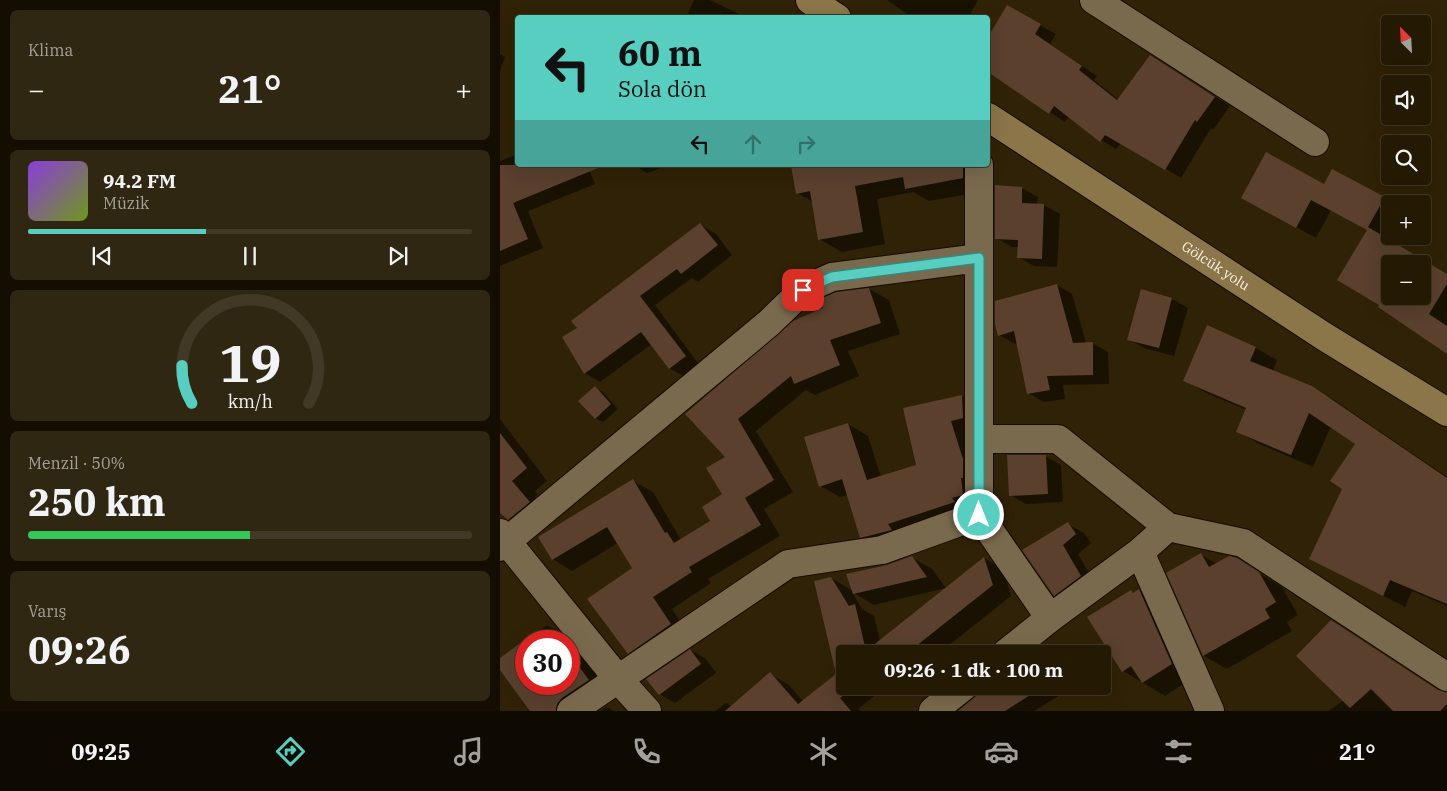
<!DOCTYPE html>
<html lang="tr">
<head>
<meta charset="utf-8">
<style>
	:root { --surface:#241a04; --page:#302713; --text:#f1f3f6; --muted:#a3a19a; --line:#413826; --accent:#58cec0 }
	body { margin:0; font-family:"IBM Plex Serif",serif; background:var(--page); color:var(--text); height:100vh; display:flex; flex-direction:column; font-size:19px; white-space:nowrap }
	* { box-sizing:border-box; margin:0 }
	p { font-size:16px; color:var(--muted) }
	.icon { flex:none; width:28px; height:28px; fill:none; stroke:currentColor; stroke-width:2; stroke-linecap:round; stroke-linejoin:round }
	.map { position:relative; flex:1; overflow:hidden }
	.panel { display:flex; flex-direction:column; gap:10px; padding:10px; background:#140e02; width:500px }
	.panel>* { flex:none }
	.banner { position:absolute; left:15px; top:15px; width:475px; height:152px; border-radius:5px; box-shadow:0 5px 20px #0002,0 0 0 1px var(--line); background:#58cec0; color:#111; overflow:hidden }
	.needle { width:32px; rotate:336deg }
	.fabs { position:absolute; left:881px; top:15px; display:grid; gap:10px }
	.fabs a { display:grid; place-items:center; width:50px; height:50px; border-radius:5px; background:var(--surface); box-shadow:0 5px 20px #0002,0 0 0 1px var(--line); font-size:25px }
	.speed { position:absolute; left:15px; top:630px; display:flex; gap:10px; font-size:25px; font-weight:700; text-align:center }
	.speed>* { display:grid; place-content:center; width:65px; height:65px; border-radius:50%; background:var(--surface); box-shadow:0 5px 20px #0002,0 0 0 1px var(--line); line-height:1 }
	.speed .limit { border:8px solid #d22; background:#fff; color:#111 }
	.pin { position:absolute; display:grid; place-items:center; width:42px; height:42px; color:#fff; margin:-21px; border-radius:10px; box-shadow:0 2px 8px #0006 }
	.me { position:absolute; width:55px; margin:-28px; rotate:0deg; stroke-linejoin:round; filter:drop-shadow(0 0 4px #0008) }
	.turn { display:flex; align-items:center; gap:18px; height:105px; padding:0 20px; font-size:22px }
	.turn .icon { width:65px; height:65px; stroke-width:2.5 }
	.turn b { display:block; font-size:35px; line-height:42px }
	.lanes { display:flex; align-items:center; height:48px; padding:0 20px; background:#0003; justify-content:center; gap:25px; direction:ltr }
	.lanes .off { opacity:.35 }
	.big { font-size:38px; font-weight:700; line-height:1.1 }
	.panel .tile { flex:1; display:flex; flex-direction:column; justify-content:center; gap:8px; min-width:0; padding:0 18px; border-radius:8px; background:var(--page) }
	.panel .dial { align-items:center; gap:0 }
	.dial svg { height:130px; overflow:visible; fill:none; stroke:var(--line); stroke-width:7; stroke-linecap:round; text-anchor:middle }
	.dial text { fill:var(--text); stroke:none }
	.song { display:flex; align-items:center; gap:15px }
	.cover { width:60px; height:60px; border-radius:8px; background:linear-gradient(135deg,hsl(270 70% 55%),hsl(80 70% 35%)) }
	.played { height:5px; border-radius:2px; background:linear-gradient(90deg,var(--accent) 40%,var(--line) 40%) }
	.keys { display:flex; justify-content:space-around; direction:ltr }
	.heat { display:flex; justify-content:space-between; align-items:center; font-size:28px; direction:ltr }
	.charge { height:8px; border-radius:4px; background:linear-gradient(90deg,#34c759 50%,var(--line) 0) }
	.trip { position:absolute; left:336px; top:645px; width:275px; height:50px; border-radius:5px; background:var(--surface); box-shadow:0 5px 20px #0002,0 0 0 1px var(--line); font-weight:700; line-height:50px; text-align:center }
	.tab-bar { display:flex; height:80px; justify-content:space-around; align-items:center; background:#0e0a02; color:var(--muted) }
	.tab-bar .icon { width:35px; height:35px }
	.tab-bar .current { color:var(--accent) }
	.tab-bar b { font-size:22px; color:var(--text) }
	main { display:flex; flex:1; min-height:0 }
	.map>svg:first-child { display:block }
	.shadow { fill:#0007; fill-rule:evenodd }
	.building { fill:#5a402d; fill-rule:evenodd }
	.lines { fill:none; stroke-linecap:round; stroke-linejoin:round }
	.minor-casing { stroke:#150b00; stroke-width:30 }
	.tertiary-casing { stroke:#150b00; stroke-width:30 }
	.secondary-casing { stroke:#150b00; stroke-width:30 }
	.minor { stroke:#7a6a4d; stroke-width:28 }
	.tertiary { stroke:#7a6a4d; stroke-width:28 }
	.secondary { stroke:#8b7649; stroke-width:28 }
	.route-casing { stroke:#39867d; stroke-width:12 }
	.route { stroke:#58cec0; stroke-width:9 }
	.labels { text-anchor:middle; stroke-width:5; stroke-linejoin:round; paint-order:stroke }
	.street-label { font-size:14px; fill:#f9efe0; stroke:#261800 }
</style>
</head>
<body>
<main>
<section class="panel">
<div class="tile"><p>Klima</p>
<div class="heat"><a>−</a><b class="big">21°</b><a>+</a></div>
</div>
<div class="tile">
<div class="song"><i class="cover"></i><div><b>94.2 FM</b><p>Müzik</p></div></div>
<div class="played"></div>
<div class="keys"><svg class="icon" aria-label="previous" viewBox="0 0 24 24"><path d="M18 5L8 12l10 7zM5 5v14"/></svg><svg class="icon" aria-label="pause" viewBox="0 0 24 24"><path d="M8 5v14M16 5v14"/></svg><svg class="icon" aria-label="next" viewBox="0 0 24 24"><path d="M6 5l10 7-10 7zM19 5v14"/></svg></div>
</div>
<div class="tile dial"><svg viewBox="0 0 100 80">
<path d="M14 69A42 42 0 1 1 86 69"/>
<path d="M14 69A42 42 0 0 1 8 46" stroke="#58cec0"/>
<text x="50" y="56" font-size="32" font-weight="700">19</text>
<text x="50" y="72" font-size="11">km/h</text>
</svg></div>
<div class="tile"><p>Menzil · 50%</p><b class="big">250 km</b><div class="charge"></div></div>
<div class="tile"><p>Varış</p><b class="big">09:26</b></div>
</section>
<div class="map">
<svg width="947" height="711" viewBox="0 0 947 711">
	<rect width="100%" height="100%" fill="#302206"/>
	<path class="shadow" d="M 194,0 L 210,0 L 247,18 L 186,18 Z
		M 387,0 L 478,0 L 468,18 L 413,18 Z
		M 507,7 L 556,34 L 550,44 L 597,76 L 594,80 L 619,100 L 650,56 L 730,106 L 713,130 L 711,128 L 681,178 L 621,143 L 616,149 L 601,140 L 569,116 L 565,122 L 488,72 L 488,30 L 491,33 Z
		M 0,54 L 5,57 L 0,71 Z
		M 18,154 L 18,165 L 87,165 L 95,184 L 28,211 L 43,248 L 0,266 L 0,209 L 15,203 L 0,168 L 0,161 Z
		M 134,165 L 170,165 L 147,173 Z
		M 293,165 L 487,165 L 486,191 L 429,201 L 413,192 L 377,199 L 385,244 L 342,252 L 319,239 L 313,202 L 297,193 Z
		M 825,186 L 884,198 L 893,204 L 890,204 L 890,234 L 887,239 L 947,275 L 947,353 L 879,306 L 868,230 L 831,210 L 816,238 L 762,209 ZM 890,264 L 922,264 L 922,296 L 890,296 Z
		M 522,188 L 538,197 L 537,205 L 544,205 L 560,214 L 557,267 L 534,266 L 518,257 L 519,247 L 512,247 L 496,238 Z
		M 201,225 L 216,234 L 232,255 L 198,282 L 192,278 L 155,305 L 200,366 L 185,377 L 169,368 L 152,344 L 100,382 L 85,373 L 79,328 Z
		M 557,285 L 572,294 L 586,343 L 592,343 L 608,352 L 609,384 L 563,385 L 565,399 L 544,402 L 528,393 L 518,343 L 515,344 L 499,335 Z
		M 369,289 L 389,300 L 400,334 L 348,351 L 359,376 L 315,395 L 306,390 L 256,431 L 293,492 L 264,509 L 280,536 L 208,579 L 211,583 L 172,609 L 190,636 L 148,664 L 128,653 L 134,568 L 118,543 L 72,571 L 53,559 L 133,481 L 153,492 L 181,540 L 212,522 L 224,495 L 227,457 L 186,414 Z
		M 642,291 L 672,299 L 688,308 L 674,356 L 644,348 L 628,339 Z
		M 708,327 L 756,348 L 777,360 L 773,371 L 811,387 L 834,400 L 947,477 L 947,606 L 912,591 L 905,607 L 810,558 L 844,488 L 857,444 L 831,426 L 813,467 L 759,444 L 737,431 L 747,410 L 706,393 L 685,380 Z
		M 95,388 L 103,392 L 118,409 L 103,422 L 95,418 Z
		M 462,396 L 481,408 L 483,506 L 381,548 L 361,537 L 348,495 L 340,497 L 320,486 L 348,424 L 368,436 L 381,477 L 417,466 Z
		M 0,419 L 47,481 L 35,491 L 38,495 L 35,497 L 50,514 L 30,531 L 9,519 L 0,509 Z
		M 545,456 L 561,465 L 563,502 L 526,504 L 510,495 Z
		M 568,524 L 584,533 L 591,543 L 578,554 L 596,585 L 570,604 L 555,595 L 524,551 Z
		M 701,555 L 717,564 L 736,559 L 782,587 L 798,615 L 787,622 L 792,631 L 727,669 L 704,656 L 668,574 Z
		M 411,557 L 432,569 L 446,588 L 374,605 L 352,592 L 362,609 L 374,616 L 380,641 L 484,558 L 503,569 L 511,596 L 438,654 L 345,654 L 345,686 L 387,686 L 358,709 L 360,711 L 215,711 L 226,703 L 232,706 L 270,674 L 289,685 L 303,701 L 337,675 L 331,578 L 353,591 L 387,566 Z
		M 639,590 L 662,604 L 694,677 L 665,696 L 623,671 L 631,591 L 634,593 Z
		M 831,621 L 941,692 L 947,694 L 947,711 L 828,711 L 844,700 Z
		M 47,625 L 70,638 L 110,694 L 87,711 L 32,711 L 0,668 L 0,660 ZM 26,641 L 69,641 L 69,684 L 26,684 Z
		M 191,650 L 206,659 L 216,673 L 175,703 L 159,694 Z
		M 490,686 L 562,686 L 565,692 L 534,711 L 460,711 Z
		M 107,707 L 114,711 L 100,711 Z"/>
	<path class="building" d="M 507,5 L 541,24 L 535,34 L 582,66 L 579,70 L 617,100 L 650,55 L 715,97 L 697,122 L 695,120 L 665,170 L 605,135 L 600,142 L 554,106 L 549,114 L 488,72 L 488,37 Z
		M 766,152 L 824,184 L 832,169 L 885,197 L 868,227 L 947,274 L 947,284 L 929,314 L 947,326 L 947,354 L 878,307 L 879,305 L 837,280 L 867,230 L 811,200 L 796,228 L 741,198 ZM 890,264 L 922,264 L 922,296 L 890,296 Z
		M 0,165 L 103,165 L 103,166 L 13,203 L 28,239 L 0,251 Z
		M 291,165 L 463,165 L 463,178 L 405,189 L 403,177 L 355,186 L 363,232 L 318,240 L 310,191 L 296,194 Z
		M 495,185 L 522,187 L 522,203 L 544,204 L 542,259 L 517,258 L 518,240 L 495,239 Z
		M 200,223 L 218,245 L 181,274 L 177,269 L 140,296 L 186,356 L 169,369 L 141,332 L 84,374 L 62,337 L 77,328 L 71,321 Z
		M 557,284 L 573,343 L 593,342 L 593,375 L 547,376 L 550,390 L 527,394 L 514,331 L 498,336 L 495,324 L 495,301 Z
		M 369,288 L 381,323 L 330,340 L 340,365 L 294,384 L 291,376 L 238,419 L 274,480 L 245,498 L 261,525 L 189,567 L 192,572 L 153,597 L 171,624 L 128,654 L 87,599 L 132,568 L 107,527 L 52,560 L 38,537 L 133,479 L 165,533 L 167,532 L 174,543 L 210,521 L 202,507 L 222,494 L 206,468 L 225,457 L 185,414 L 293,321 L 323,308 L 320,299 L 336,292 Z
		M 641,289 L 672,298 L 659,348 L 627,340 Z
		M 707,325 L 756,347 L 750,361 L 812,386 L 947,478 L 947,604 L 890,580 L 883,596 L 809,559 L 842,489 L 830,481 L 855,444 L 809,413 L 791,455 L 736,432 L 746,408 L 683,381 Z
		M 95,386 L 111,404 L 95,419 L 78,401 Z
		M 462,395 L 463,418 L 451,421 L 463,459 L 463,478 L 461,478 L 463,495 L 452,498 L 455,502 L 388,524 L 392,530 L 360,538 L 342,479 L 319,487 L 304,437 L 348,423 L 367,480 L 416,465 L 403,408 Z
		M 0,433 L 27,468 L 12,481 L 30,502 L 8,520 L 0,513 Z
		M 507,455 L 546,455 L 548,494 L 509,496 Z
		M 568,522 L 576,534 L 563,545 L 581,576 L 554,596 L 522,550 Z
		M 701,553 L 709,567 L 729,556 L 737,558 L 759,572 L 776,602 L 765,609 L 770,618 L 703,656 L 666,573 Z
		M 412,556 L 427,577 L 353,594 L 346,574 L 387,565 Z
		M 484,557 L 493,585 L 406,654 L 345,654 L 345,686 L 355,686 L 340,698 L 351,711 L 225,711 L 270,672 L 298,704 L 336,674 L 314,581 L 331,577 L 349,606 L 355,604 L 366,651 Z
		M 639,589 L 672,664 L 642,683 L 631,666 L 622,672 L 587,617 L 631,590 L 633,593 Z
		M 831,620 L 938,690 L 947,692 L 947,704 L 940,711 L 893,711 L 871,689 L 850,708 L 796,656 Z
		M 26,639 L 26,684 L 69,684 L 69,653 L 89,680 L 62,698 L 57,704 L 56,711 L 30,711 L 0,670 L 0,658 Z
		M 190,649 L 201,664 L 159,695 L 146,679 Z
		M 488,686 L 544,686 L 505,711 L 458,711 Z"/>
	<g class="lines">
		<defs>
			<path id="minor" d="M 594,0 L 815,142
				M 479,439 L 558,439 L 668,527 L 640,552 L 550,618
				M 479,515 L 479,165
				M 668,527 L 743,543 L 947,677
				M 0,547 L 269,323 L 303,290 L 332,277 L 479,258
				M 640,552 L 710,711
				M 71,711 L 288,564 L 382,550 L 479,515 L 550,618 L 505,654
				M 433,711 L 464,686"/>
			<path id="tertiary" d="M 0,533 L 118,679 L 147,711"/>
			<g id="secondary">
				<path d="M 310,0 L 337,18"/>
				<path id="s1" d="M 488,117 L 825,337 L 947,412"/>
			</g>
		</defs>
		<use href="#minor" class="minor-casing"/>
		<use href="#tertiary" class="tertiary-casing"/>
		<use href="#secondary" class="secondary-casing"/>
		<use href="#minor" class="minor"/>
		<use href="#tertiary" class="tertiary"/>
		<use href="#secondary" class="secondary"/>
	</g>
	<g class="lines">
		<defs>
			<path id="route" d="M 303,290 L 332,277 L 479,258 L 479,515"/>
		</defs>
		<use href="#route" class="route-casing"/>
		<use href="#route" class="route"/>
	</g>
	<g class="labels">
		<g class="street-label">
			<text dy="5" stroke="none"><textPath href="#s1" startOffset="272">Gölcük yolu</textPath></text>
		</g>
	</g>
</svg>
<div class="fabs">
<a><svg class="needle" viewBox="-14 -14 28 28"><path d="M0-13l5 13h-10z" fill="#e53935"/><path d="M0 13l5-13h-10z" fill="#a3a19a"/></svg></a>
<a><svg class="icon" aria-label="sound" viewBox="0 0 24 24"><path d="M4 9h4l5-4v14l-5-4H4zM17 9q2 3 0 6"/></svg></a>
<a><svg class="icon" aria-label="search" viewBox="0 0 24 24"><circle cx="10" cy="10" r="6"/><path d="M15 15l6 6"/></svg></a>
<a>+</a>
<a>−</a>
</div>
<div class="speed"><div class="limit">30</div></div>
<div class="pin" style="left:303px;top:290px;background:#d93025"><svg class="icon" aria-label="arrive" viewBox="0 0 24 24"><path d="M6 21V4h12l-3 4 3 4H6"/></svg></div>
<svg class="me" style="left:479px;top:515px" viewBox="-20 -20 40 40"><circle r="17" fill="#58cec0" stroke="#fff" stroke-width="3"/><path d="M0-11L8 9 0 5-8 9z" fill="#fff"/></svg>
<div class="trip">09:26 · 1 dk · 100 m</div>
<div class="banner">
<div class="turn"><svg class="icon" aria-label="left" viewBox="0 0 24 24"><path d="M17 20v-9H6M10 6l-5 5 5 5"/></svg><div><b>60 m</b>Sola dön</div></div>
<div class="lanes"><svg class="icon" aria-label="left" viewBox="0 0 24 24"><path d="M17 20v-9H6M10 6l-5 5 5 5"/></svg><svg class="icon off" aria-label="ahead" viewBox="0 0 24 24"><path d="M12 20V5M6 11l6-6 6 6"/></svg><svg class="icon off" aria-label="right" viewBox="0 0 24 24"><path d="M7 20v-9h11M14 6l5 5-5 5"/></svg></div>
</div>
</div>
</main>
<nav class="tab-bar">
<b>09:25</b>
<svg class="icon current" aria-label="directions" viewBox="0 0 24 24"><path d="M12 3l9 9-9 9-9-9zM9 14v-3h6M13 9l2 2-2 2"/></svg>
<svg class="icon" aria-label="music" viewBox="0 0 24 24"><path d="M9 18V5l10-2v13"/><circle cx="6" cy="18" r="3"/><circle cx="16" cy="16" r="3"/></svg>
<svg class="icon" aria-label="phone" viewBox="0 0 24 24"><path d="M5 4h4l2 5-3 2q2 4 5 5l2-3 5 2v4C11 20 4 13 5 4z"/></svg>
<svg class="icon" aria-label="climate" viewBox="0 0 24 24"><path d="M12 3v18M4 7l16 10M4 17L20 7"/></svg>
<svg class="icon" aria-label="car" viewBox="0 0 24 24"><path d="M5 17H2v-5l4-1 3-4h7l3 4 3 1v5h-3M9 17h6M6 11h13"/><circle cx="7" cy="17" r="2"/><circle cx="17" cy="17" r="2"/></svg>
<svg class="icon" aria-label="filters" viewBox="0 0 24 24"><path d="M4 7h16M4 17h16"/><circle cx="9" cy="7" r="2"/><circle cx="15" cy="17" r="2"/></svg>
<b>21°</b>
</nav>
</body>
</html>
